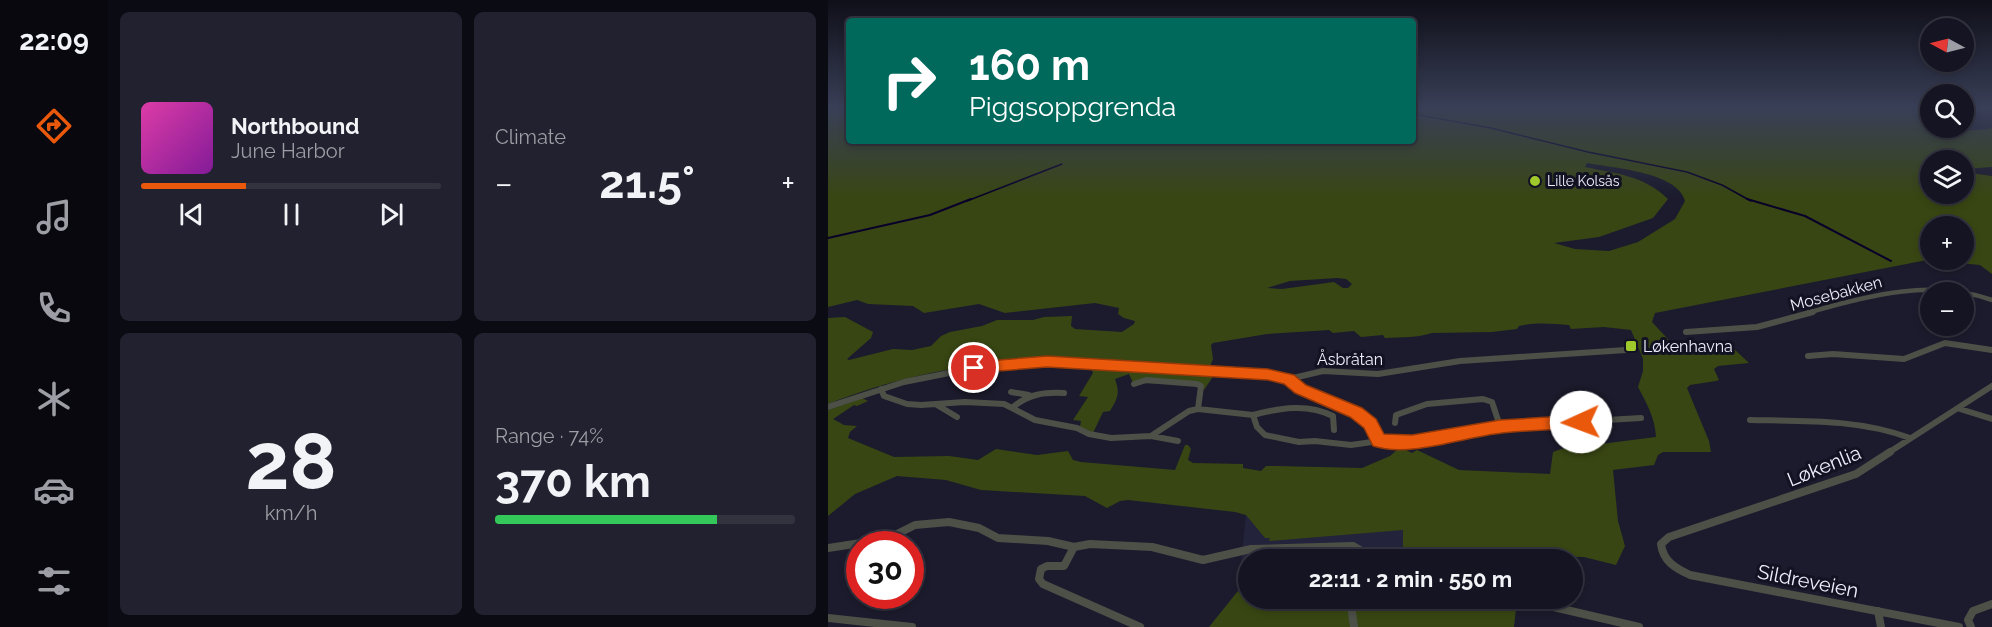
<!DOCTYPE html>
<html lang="en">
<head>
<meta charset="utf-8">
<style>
	:root { --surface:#141422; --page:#21212f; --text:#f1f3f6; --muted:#9d9ea5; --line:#333340; --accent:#ea580c }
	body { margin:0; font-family:Raleway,sans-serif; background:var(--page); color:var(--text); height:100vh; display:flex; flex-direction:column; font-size:22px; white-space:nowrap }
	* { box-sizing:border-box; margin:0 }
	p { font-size:20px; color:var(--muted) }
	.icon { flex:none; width:33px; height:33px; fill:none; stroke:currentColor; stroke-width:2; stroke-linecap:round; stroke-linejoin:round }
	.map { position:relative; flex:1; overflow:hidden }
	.panel { display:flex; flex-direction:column; gap:12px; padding:12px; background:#0b0b13; width:720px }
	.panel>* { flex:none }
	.banner { position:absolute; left:18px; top:18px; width:570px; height:126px; border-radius:6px; box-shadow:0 3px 9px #0003,0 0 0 2px var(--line); background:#00695c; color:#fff; overflow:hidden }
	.needle { width:39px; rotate:277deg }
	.buttons { position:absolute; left:1092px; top:18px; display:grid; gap:12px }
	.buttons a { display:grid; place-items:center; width:54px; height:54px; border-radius:50%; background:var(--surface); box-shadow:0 3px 9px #0003,0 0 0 2px var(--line); font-size:30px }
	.speed { position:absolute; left:18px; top:531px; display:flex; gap:12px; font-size:30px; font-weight:700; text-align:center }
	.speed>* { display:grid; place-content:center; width:78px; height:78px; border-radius:50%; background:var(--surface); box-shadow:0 3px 9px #0003,0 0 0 2px var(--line); line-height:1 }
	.speed .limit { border:9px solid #d22; background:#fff; color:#111 }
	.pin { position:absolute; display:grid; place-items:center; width:51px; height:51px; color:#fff; margin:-26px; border:3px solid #fff; border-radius:50%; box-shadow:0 2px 6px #0007 }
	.me { position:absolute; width:66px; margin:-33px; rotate:268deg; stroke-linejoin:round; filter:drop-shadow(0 0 4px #0008) }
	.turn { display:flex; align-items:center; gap:21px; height:126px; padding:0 24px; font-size:27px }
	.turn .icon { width:78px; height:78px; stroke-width:2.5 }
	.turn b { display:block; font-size:42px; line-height:51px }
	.big { font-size:45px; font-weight:700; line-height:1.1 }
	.panel .card { flex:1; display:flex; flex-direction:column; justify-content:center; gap:9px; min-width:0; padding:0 21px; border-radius:9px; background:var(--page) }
	.panel .dial { align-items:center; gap:0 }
	.dial b { font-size:78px; line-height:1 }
	.song { display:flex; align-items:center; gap:18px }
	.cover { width:72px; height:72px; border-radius:9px; background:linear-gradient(135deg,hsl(320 70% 55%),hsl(290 70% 35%)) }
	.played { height:6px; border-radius:3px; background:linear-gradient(90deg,var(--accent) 35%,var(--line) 35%) }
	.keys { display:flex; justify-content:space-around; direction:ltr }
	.heat { display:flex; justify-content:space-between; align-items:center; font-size:33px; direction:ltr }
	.charge { height:9px; border-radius:4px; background:linear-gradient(90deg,#34c759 74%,var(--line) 0) }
	.panel .tiles { flex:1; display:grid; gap:12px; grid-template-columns:repeat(2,1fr) }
	.trip { position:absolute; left:410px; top:549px; width:345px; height:60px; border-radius:30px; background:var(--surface); box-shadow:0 3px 9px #0003,0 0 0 2px var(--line); font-weight:700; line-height:60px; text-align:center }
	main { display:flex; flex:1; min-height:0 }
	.dock { display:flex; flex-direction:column; width:108px; justify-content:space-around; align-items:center; background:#08080e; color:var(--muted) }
	.dock .icon { width:42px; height:42px }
	.dock .active { color:var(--accent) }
	.dock b { font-size:27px; color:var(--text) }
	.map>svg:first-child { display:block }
	.built { fill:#23233b }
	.green { fill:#384613; fill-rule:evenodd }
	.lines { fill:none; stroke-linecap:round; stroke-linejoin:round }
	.stream-far1 { stroke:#080029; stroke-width:1.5 }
	.stream { stroke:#080029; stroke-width:2 }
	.street-far2 { stroke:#4c5047; stroke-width:4.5 }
	.street-far1 { stroke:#4c5047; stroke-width:6 }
	.street { stroke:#4c5047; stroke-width:8 }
	.route { fill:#ea580c; stroke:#983908; stroke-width:1.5 }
	.poi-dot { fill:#a0c92b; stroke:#121223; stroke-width:2 }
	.labels { text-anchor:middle; stroke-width:6; stroke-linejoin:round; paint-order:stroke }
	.far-poi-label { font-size:14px; fill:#edeefb; stroke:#121223; text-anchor:start }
	.street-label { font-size:16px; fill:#edeefb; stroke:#121223 }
	.poi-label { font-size:16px; fill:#edeefb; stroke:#121223; text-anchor:start }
	.near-street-label { font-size:20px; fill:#edeefb; stroke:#121223 }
</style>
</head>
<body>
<main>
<nav class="dock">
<b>22:09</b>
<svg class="icon active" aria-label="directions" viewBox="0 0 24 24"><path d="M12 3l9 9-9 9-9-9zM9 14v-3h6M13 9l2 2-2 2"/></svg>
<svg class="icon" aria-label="music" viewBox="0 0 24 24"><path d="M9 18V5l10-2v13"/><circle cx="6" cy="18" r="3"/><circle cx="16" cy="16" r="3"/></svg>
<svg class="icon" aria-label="phone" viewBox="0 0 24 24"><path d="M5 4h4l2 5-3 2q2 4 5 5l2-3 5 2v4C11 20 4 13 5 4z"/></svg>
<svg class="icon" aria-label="climate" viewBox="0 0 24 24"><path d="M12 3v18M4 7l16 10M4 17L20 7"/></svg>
<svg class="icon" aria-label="car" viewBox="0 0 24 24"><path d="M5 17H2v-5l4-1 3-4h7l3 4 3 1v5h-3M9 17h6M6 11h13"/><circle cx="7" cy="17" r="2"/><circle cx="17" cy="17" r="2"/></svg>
<svg class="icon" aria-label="filters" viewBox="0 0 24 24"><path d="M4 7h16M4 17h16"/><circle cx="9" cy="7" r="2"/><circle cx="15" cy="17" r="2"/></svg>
</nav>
<section class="panel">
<div class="tiles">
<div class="card">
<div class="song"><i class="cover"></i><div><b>Northbound</b><p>June Harbor</p></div></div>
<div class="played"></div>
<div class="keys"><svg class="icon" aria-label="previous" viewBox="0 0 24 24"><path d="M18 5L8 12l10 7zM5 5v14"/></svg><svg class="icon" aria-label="pause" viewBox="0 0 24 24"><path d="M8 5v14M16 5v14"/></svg><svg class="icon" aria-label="next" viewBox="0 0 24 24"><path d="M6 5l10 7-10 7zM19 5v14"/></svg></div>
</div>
<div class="card"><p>Climate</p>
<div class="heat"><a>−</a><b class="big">21.5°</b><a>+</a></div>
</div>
<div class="card dial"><b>28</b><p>km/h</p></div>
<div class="card"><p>Range · 74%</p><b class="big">370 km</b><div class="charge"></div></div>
</div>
</section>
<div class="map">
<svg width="1164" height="627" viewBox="0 0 1164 627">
	<rect width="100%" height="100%" fill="#1b1b2d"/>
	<path class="built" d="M 418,515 L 578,522 L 693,560 L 420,560 L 420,598 L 689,599 L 686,627 L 381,627 L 410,591 Z"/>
	<path class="green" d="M 0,109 L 21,109 L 21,141 L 585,141 L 585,109 L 1102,109 L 1102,128 L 1114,128 L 1112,131 C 1119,132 1158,130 1164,128 L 1164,167 L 1136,169 L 1136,160 L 1102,160 L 1102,194 L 1136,194 L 1136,172 L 1164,176 L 1164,274 L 1152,265 L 1099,260 L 827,313 L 824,322 L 839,338 L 849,355 L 906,349 L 921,363 L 890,366 L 886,369 L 891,380 L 888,381 L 862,385 L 859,388 L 881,441 L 883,452 L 835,452 L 830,455 L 826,465 L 785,470 L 790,521 L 797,546 L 788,565 L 756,557 L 694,556 L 693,560 L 575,559 L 575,530 L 441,541 L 442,538 L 437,538 L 418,515 L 407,512 L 300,500 L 292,501 L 279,508 L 257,496 L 153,490 L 118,480 L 69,476 L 27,494 L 0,516 L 0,410 L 34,398 L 40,401 L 29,406 L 26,405 L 5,419 L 16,425 L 29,426 L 22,432 L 20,438 L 66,457 L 121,456 L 150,460 L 168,449 L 209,455 L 240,451 L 245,460 L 253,462 L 347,470 L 357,445 L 360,445 L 363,449 L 360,460 L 365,463 L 415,464 L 415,468 L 433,471 L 438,466 L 448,466 L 534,468 L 562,456 L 570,449 L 576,449 L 584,453 L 589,450 L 631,470 L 722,474 L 725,452 L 733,449 L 828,437 C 827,418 819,404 810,387 L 815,371 L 815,359 L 803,330 L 776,327 L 743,329 L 741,325 C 725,324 708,322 691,326 L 689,329 L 664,332 L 604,333 C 589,338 574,337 557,338 L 555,335 L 533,337 L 526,331 L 505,333 L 501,330 L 439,334 L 385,343 L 383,345 L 385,359 L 382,366 C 335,368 288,361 241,360 C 159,358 76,374 0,404 L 0,318 L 17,317 L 45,332 L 43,338 L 19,359 L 21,360 L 65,349 L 84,350 L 103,346 L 113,336 L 122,332 L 154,326 L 169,320 L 205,320 L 216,317 L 244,316 L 243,326 L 247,329 L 294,332 L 306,324 L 307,321 L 296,318 L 290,314 L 291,308 L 267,303 L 177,313 L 151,304 L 96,313 L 85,306 L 40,304 L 29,300 L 0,307 ZM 759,163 C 785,168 850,172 857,201 L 847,219 L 810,242 L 781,251 L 747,249 L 726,243 L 771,237 L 825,218 L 840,199 C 817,176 787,173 757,167 ZM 1102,226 L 1136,226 L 1136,260 L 1102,260 ZM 509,278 L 518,279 L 524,284 L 520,288 L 515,288 L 506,282 L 454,289 L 439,288 L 462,281 Z
		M 263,368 L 279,368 L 386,375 L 376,390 L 373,384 L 305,383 L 301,374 L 287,379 C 292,393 290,398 282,411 L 275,412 L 265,433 L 252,427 L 253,421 L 245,420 L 260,397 L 251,396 L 265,373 Z
		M 410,591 L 416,596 L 420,596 L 420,598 L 470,599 L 472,602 L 498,598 L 689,599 L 686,627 L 381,627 Z"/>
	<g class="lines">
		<path class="stream-far1" d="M 585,114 L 663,128 L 760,152 L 859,172 L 894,185 L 923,201
			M 139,201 L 234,164"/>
		<path class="stream" d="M 919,199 L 977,216 L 1063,261
			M 0,238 L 102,215 L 143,199"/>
		<path class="street-far2" d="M 979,313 C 1041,296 1100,278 1164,300"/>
		<path class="street-far1" d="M 858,332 L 929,327 L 985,312
			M 980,356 L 1005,354 L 1076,359 L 1117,343 L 1164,350
			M 461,379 C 492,403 533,402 551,441
			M 306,384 L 318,380 L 369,384 L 373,386 L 370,409
			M 53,389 L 56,396 L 79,404 L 93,405 L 137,402 L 176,404 L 207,420 L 249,428 L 261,434 L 283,438 L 323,436 L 361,411 L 370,409 L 425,415
			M 183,392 L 201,395
			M 109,405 L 129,417
			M 0,407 L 76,382 L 146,368 L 180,364 L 219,362 L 339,368 L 422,373 L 461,379 L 495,371 L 550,374 L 632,361 L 798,350
			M 185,407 C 201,394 216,392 236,393
			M 1132,409 L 1164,419
			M 922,420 C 975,421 1031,419 1082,438
			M 567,423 L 568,415 L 599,404 L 655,399 L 664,402 L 672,426
			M 506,430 L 505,416 C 479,403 452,408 425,415 L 429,427 L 437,435 L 471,442 L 487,441 L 523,445 L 551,441 L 584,442 L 672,426 L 813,418
			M 323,436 L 350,441
			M 1060,453 L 1164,386"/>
		<path class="street" d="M 1062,452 L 1028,474 L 841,537 L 833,544 C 835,561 847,568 862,575 L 1131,627
			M 246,547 L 236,566 L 219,566 L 213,569 L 211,579 L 215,584 L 312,627
			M 0,548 L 59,539 L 87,525 L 121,522 L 151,528 L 170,538 L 220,541 L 246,547 L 262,544 L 324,547 L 375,560 L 423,549 L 525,546 L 547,559 L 558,560
			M 522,598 L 526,627
			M 717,605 L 811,627
			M 1050,611 L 1053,627
			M 0,618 L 84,627
			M 1143,627 L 1140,620 L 1145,611 L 1164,604"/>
	</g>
	<linearGradient id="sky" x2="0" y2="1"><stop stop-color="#0f0f19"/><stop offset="0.55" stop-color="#393f57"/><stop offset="1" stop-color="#393f57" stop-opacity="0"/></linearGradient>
	<rect width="1164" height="197" fill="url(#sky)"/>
	<path class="route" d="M 219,356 L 440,369 L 466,375 L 478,385 L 534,408 L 548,419 L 556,434 L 584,435 L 672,420 L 753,415 L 759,417 L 761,422 L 759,426 L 753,428 C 727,430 700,430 674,433 C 636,437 582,458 545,446 L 536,428 L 522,417 L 467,393 L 456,384 L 440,380 L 219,367 L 146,373 L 141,372 L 138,368 L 141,364 L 146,362 Z"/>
	<g class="poi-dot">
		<circle cx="707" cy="181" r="6"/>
		<rect x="797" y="340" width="12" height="12" rx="3"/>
	</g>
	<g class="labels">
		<g class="far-poi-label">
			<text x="719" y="186">Lille Kolsås</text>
		</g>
		<g class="street-label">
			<text transform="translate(1008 293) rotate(-15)" y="6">Mosebakken</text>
			<text x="522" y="365">Åsbråtan</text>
		</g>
		<g class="poi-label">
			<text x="815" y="352">Løkenhavna</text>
		</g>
		<g class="near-street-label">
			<text transform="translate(996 466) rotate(-22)" y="7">Løkenlia</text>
			<text transform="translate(980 581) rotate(11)" y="7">Sildreveien</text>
		</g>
	</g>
</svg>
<div class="buttons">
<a><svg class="needle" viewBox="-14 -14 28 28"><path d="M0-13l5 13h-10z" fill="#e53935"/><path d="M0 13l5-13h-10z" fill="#9d9ea5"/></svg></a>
<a><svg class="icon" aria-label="search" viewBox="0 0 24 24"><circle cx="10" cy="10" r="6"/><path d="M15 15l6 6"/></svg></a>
<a><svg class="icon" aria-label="layers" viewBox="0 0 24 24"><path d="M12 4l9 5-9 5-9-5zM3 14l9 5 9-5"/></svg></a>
<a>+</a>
<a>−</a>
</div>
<div class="speed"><div class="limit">30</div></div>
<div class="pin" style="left:146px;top:368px;background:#d93025"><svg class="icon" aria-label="arrive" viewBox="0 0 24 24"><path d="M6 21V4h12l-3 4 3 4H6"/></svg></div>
<svg class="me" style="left:753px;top:422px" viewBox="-20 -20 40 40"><circle r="19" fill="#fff"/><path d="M0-13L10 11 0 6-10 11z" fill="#ea580c"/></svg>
<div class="trip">22:11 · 2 min · 550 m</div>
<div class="banner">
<div class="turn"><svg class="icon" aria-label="right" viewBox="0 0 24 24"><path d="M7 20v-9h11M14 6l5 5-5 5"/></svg><div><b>160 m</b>Piggsoppgrenda</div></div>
</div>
</div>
</main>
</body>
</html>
